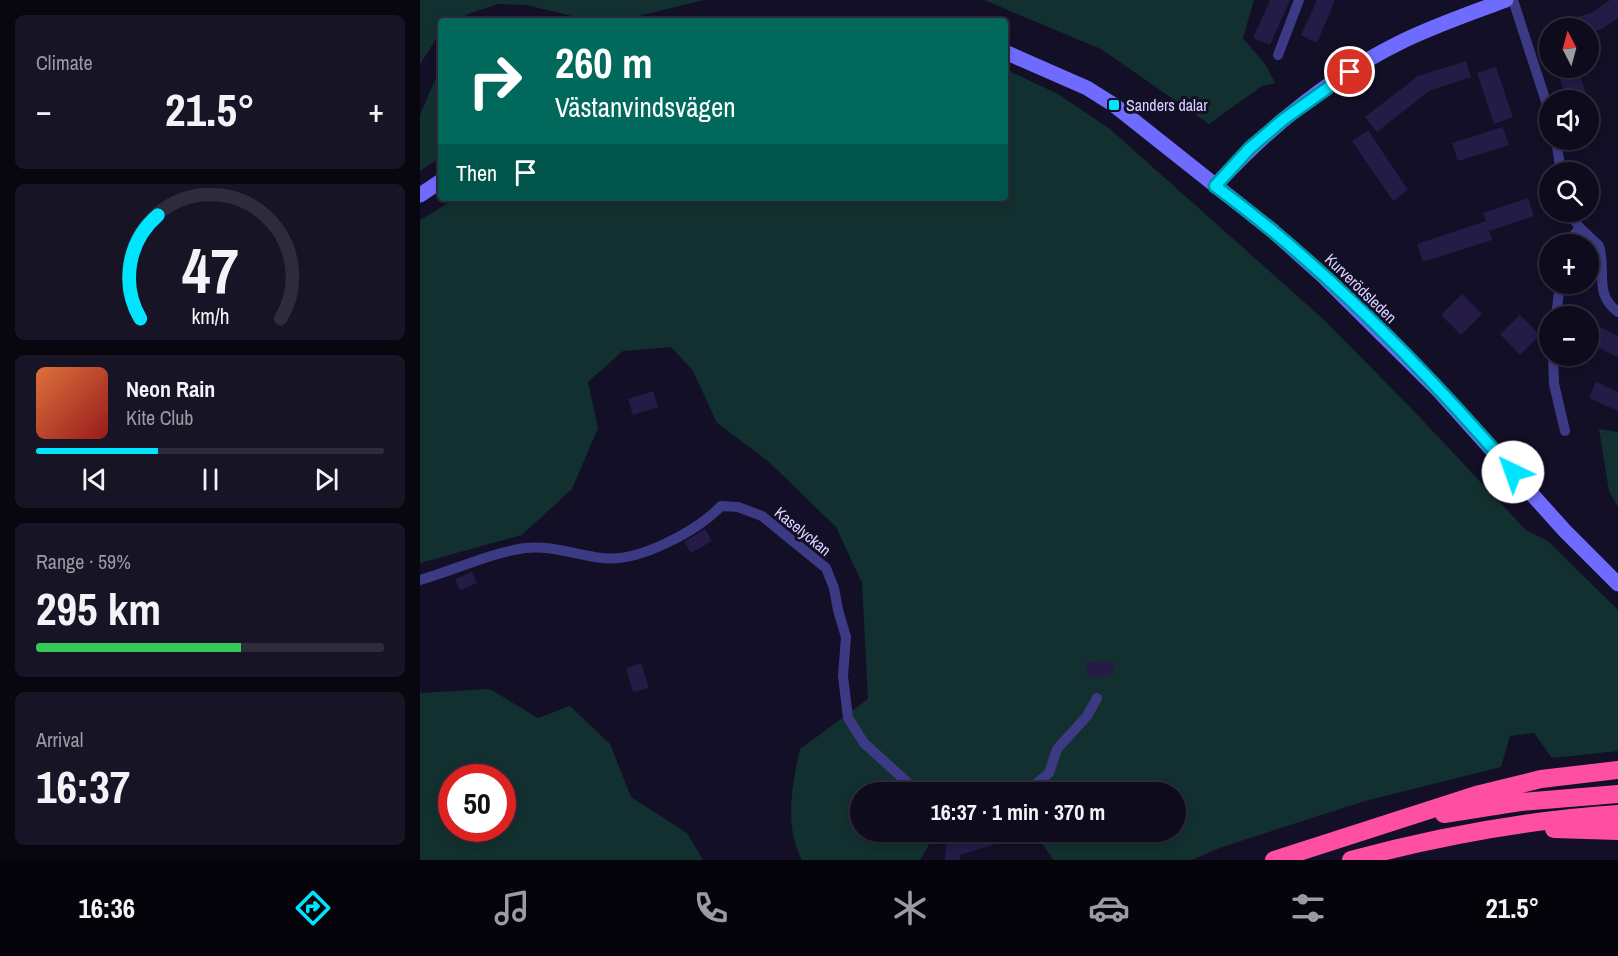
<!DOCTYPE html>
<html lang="en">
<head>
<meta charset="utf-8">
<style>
	:root { --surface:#0e0b1c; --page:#171425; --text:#f1f3f6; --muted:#9b9ba3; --line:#2e2b3b; --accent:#00e5ff }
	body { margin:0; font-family:"Archivo Narrow",sans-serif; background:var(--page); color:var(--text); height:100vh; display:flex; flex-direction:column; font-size:22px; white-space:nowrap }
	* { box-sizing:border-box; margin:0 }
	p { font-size:20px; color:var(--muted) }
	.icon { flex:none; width:33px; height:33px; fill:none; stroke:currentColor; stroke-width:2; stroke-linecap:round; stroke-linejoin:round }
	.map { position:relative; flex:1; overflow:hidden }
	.side { display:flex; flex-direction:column; gap:15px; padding:15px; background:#08060f; width:420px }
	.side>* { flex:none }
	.hud { position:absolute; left:18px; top:18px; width:570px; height:183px; border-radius:6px; box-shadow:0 3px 9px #0003,0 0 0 2px var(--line); background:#00695c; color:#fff; overflow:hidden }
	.needle { width:39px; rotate:354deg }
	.tools { position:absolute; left:1119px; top:18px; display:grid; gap:12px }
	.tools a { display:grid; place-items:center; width:60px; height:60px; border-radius:50%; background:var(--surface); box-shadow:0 3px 9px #0003,0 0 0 2px var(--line); font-size:30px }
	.speed { position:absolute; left:18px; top:764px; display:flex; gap:12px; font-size:30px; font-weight:700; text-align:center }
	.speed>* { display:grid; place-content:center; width:78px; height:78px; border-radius:50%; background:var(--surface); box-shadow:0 3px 9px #0003,0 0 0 2px var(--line); line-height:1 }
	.speed .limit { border:9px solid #d22; background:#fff; color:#111 }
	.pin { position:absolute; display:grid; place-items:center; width:51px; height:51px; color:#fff; margin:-26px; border:3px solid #fff; border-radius:50%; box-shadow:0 2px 6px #0007 }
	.me { position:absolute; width:66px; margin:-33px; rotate:318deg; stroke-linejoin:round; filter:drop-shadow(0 0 4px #0008) }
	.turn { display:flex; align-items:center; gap:21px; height:126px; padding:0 18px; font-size:27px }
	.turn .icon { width:78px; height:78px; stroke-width:2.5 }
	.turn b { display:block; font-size:42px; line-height:51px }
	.then { display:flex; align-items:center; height:57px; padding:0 18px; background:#0003; gap:12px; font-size:22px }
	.big { font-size:45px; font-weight:800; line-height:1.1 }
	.side .card { flex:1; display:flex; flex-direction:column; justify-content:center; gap:9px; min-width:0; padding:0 21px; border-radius:9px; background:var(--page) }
	.side .dial { align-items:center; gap:0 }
	.dial svg { height:156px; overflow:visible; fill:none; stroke:var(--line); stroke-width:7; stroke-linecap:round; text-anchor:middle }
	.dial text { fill:var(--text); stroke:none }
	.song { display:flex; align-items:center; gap:18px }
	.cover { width:72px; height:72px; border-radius:9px; background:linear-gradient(135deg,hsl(20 70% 55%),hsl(0 70% 35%)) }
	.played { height:6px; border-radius:3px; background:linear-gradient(90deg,var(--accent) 35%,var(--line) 35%) }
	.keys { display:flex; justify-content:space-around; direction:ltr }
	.heat { display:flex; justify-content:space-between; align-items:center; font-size:33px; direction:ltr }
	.charge { height:9px; border-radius:4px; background:linear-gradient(90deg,#34c759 59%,var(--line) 0) }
	.trip { position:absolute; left:430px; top:782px; width:336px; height:60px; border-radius:30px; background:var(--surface); box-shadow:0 3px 9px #0003,0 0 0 2px var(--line); font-weight:800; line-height:60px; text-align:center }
	.menu { display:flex; height:96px; justify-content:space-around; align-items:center; background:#06040b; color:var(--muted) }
	.menu .icon { width:42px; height:42px }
	.menu .active { color:var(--accent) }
	.menu b { font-size:27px; color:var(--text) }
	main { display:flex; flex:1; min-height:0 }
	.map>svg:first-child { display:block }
	.green { fill:#12302f; fill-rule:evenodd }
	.building { fill:#241b47 }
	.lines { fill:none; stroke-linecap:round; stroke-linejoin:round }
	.street { stroke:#3d3a85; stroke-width:10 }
	.secondary { stroke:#6f6bff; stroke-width:15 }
	.highway { stroke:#ff4fa3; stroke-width:18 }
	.route-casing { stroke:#0095a6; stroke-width:15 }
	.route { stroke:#00e5ff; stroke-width:10 }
	.poi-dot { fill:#00e5ff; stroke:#130f26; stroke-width:2 }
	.labels { text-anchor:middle; stroke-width:6; stroke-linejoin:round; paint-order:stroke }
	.poi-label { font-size:16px; fill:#d9d4ff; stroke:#130f26; text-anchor:start }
	.street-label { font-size:16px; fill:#d9d4ff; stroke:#130f26 }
</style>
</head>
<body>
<main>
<section class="side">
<div class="card"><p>Climate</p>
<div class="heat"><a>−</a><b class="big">21.5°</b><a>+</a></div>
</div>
<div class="card dial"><svg viewBox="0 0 100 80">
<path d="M14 69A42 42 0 1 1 86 69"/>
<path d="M14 69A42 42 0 0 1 23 16" stroke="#00e5ff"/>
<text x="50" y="56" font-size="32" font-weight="700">47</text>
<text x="50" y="72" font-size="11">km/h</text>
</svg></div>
<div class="card">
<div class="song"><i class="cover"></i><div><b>Neon Rain</b><p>Kite Club</p></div></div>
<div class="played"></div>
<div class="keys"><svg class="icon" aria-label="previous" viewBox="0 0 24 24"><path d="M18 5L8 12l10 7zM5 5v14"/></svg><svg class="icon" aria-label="pause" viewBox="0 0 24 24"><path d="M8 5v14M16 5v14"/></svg><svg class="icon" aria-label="next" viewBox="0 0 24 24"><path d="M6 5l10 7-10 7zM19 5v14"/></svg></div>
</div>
<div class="card"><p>Range · 59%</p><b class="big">295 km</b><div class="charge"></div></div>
<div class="card"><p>Arrival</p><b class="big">16:37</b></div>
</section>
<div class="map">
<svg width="1198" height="860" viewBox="0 0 1198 860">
	<rect width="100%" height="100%" fill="#130f26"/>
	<path class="green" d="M 0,0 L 284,0 L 198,21 L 173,21 L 106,5 L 78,4 L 48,14 L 36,21 L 21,21 L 21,32 L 0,64 Z
		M 564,0 L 834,0 L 823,38 L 846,65 L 855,83 L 842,86 L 789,124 L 681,49 Z
		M 21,66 L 21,157 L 0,171 L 0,115 Z
		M 585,69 L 638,94 L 690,129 L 903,319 L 990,407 L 1106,530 L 1128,541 L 1198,610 L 1198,751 L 1132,758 L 1114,733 L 1090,736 L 1081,767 L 945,801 L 802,847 L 771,860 L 633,860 L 620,840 L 621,831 L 756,831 L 756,792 L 441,792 L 441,831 L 517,831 L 500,860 L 382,860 C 364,827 372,784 380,749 L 448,699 L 442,583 L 416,527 L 349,462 L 297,423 L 273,371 L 251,347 L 203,351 L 168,382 L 178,428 L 152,489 L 102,535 L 0,563 L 0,220 L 36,198 L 585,198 Z
		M 1179,429 L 1198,432 L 1198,507 L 1189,491 Z
		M 0,687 L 1,693 L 70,689 L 118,718 L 150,706 L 190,744 L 211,797 L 267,833 L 283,860 L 0,860 ZM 32,777 L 82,777 L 82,828 L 32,828 Z"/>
	<path class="building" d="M 850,0 L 870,0 L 850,45 L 833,38 Z
		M 897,0 L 915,0 L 897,43 L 881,35 Z
		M 1190,0 L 1198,0 L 1198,18 L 1180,30 L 1168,34 L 1168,28 L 1157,28 L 1154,18 L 1171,13 Z
		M 1046,61 L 1051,77 L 1009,91 L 957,132 L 945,117 L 998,76 Z
		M 1076,67 L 1093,117 L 1074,124 L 1057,73 Z
		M 1136,68 L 1157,68 L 1167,96 L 1147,100 Z
		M 1083,127 L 1089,145 L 1038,161 L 1032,143 Z
		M 948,130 L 988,190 L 973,201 L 932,141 Z
		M 1108,198 L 1114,216 L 1069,231 L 1072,240 L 1003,262 L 997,244 L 1066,221 L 1063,213 Z
		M 1042,294 L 1062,314 L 1041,335 L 1021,315 Z
		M 1100,315 L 1120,335 L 1100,355 L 1080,334 Z
		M 1178,326 L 1198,336 L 1198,357 L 1170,344 Z
		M 1176,382 L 1198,392 L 1198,411 L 1169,398 Z
		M 233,391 L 238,407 L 213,415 L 208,399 Z
		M 285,529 L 292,541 L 271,553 L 264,542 Z
		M 52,572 L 57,583 L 40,590 L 35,579 Z
		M 693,661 L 694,675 L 667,677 L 666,662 Z
		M 221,663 L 229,688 L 213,692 L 206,668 Z
		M 570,831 L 600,831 L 576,842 L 576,844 L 540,855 L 540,860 L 525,860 L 526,837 L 536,835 L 537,840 Z"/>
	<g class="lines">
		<path class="street" d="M 1093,0 L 1130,114
			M 858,55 L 879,0
			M 1136,140 L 1141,172
			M 1160,228 L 1179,246 C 1187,270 1173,294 1198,312
			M 1146,244 L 1160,228 L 1149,212
			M 1136,316 L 1140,284
			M 1133,356 L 1134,384 L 1145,431
			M 0,580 C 35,570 70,553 105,548 C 132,545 156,555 182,558 C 218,563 277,531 301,506 L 318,507 L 342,516 L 406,568 L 414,588 L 418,610 L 426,637 L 423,676 L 428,718 L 444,743 L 498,792
			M 606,792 L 629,773 L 637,749 L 667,716 L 677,698"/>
		<path class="secondary" d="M 585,52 L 667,88 L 694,105 L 853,231 L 903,276 L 1019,391 L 1145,531 L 1198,584
			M 795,186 C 849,127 911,76 983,41 C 1016,25 1051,13 1086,0
			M 0,195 L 21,181"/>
		<path class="highway" d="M 1024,814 L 1100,802 L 1198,794
			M 1134,829 L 1198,831
			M 854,860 L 1056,795 L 1121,779 L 1198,770
			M 931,860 C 1019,836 1107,820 1198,814"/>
	</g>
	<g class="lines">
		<defs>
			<path id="route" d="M 930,72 L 864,119 L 830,148 L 795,186 C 903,265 1006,371 1093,472"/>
		</defs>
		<use href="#route" class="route-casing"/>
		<use href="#route" class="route"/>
	</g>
	<rect class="poi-dot" x="688" y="99" width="12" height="12" rx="3"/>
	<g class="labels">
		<g class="poi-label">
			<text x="706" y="111">Sanders dalar</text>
		</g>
		<g class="street-label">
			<text transform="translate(941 288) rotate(44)" y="6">Kurverödsleden</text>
			<text transform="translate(383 531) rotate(39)" y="6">Kaselyckan</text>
		</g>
	</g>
</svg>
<div class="tools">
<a><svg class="needle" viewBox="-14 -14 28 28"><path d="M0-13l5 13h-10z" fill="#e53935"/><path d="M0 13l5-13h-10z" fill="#9b9ba3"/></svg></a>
<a><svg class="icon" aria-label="sound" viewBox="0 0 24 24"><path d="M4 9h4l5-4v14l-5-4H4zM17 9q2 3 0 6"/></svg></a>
<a><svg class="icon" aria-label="search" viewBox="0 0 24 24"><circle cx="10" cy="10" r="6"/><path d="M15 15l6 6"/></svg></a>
<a>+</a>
<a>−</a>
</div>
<div class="speed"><div class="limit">50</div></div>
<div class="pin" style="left:930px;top:72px;background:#d93025"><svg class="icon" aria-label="arrive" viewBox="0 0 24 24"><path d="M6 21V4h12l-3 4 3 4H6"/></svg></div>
<svg class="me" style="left:1093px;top:472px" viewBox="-20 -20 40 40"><circle r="19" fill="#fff"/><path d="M0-13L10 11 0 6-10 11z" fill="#00e5ff"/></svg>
<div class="trip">16:37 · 1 min · 370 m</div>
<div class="hud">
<div class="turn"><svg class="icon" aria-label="right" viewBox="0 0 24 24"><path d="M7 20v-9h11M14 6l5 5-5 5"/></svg><div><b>260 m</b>Västanvindsvägen</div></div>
<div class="then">Then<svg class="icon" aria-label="arrive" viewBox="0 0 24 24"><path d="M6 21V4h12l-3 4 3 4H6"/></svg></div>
</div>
</div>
</main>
<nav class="menu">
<b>16:36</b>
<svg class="icon active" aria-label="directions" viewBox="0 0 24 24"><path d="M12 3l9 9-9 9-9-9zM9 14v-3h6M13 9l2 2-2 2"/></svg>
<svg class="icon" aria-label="music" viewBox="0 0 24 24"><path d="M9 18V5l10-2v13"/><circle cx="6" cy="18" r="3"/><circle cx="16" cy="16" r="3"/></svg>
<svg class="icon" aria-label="phone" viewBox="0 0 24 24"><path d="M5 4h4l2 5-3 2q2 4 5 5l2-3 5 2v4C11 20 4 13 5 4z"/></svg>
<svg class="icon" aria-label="climate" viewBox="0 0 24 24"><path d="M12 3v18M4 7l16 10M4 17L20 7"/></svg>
<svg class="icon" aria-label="car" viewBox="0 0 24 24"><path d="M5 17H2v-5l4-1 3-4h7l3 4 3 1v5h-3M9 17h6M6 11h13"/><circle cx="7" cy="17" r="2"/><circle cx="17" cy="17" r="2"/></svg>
<svg class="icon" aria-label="filters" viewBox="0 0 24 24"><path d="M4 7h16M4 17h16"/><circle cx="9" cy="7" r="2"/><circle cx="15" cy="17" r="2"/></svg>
<b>21.5°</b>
</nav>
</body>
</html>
